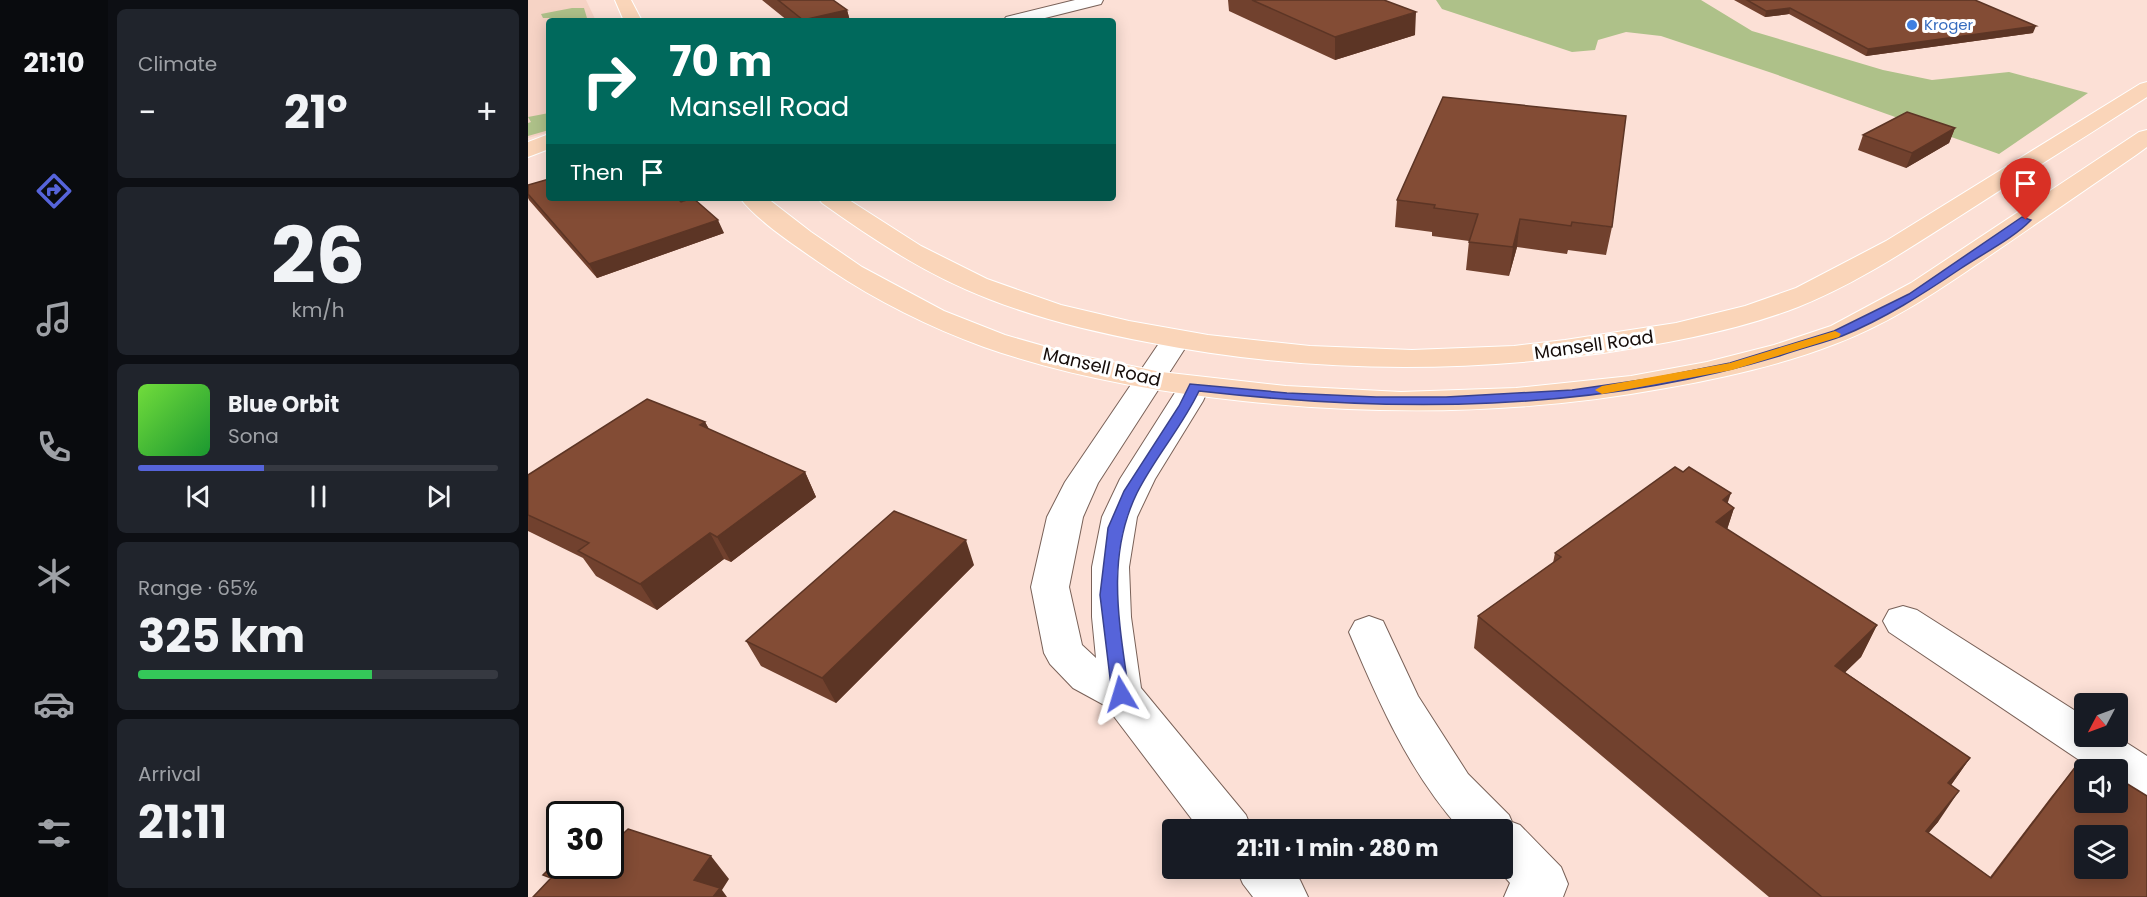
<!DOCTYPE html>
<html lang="en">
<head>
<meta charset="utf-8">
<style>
	:root { --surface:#171b24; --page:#20242c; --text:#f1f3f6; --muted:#9ea1a6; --line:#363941; --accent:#5664da }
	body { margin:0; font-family:Poppins,sans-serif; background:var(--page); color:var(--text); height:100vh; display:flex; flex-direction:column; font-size:22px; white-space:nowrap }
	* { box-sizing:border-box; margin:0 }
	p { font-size:20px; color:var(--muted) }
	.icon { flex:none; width:33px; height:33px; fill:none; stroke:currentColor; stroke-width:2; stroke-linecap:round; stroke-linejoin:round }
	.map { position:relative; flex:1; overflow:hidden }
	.details { display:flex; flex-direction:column; gap:9px; padding:9px; background:#0d0f14; width:420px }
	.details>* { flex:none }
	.top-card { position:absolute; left:18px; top:18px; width:570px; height:183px; border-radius:6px; box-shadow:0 3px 15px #0003; background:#00695c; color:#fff; overflow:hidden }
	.needle { width:39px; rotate:229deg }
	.tools { position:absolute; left:1546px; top:693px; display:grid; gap:12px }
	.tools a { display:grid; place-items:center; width:54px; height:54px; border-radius:6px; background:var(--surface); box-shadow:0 3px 15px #0003; font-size:30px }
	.speed { position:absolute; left:18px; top:801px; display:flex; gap:12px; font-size:30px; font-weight:700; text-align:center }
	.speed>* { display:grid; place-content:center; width:78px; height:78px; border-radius:50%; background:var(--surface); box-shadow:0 3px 15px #0003; line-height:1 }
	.speed .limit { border:3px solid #111; border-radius:9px; background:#fff; color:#111 }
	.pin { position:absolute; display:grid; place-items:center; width:51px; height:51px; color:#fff; margin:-62px -26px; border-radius:50% 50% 50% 0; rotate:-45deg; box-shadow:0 0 6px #0007 }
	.pin .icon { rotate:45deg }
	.me { position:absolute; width:66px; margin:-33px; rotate:353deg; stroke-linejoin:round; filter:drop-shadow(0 0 4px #0008) }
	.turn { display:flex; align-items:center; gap:21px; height:126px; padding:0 24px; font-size:27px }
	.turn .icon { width:78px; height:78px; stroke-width:2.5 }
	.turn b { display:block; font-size:42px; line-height:51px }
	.then { display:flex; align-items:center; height:57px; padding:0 24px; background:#0003; gap:12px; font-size:22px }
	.big { font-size:45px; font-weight:700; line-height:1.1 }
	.details .card { flex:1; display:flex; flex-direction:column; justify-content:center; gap:9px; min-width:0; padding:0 21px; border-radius:9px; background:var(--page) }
	.details .dial { align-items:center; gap:0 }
	.dial b { font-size:78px; line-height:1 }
	.song { display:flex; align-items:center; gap:18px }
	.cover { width:72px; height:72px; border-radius:9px; background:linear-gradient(135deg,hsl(100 70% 55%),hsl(130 70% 35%)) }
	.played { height:6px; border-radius:3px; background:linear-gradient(90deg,var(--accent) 35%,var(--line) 35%) }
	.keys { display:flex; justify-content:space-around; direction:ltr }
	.heat { display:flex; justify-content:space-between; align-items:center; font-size:33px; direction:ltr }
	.charge { height:9px; border-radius:4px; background:linear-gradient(90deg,#34c759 65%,var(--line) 0) }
	.trip { position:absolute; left:634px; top:819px; width:351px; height:60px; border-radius:6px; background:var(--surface); box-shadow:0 3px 15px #0003; font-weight:700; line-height:60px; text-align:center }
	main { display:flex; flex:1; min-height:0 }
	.tab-bar { display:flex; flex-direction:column; width:108px; justify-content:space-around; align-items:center; background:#090b0e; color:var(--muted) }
	.tab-bar .icon { width:42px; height:42px }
	.tab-bar .current { color:var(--accent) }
	.tab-bar b { font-size:27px; color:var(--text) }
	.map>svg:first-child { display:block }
	.built { fill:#f6d3c5 }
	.green { fill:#aec189 }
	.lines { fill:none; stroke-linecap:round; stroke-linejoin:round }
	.minor-casing { stroke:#796158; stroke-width:2 }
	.tertiary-casing { stroke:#796158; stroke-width:2 }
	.primary-casing { stroke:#fff; stroke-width:2 }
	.minor { fill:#fff; fill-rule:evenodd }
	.tertiary { fill:#fff; fill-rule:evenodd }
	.primary { fill:#fad5b9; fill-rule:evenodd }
	.wall { fill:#71412e }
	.shaded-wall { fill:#5c3525 }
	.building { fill:#834c35; stroke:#5c3525; stroke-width:1.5; fill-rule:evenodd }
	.route { fill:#5664da; stroke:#38418e; stroke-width:1.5 }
	.slow { fill:#f59e0b }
	.shop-dot { fill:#3f7fe0; stroke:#fff; stroke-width:2 }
	.labels { text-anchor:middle; stroke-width:6; stroke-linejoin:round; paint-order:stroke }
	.far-shop-label { font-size:15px; fill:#366cbe; stroke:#fff; text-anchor:start }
	.street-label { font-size:18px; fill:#150c09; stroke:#fff }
</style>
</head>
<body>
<main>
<nav class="tab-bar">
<b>21:10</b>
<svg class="icon current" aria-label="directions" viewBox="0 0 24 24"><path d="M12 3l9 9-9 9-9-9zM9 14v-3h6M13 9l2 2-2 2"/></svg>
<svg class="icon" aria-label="music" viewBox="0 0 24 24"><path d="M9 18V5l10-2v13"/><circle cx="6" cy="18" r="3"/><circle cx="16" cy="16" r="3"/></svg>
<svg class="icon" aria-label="phone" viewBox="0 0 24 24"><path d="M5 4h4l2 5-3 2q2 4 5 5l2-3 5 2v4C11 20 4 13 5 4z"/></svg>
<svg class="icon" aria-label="climate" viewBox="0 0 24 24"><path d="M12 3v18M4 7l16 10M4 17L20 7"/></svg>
<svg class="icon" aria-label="car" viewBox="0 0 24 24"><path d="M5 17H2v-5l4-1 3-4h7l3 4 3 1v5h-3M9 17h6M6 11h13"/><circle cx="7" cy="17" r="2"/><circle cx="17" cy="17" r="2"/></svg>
<svg class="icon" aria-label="filters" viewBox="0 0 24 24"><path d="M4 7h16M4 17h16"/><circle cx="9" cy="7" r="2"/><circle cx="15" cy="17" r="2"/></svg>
</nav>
<section class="details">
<div class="card"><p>Climate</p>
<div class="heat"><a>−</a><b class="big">21°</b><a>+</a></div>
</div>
<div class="card dial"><b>26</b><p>km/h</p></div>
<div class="card">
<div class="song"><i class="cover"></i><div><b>Blue Orbit</b><p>Sona</p></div></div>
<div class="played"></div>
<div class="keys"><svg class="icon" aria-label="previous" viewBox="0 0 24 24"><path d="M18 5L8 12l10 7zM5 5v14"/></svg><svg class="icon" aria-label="pause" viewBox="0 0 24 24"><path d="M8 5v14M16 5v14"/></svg><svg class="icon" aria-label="next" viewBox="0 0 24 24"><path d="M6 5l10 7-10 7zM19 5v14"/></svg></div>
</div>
<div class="card"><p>Range · 65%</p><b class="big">325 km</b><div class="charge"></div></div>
<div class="card"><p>Arrival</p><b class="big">21:11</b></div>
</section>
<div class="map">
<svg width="1619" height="897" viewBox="0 0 1619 897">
	<rect width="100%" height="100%" fill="#fce0d6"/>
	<path class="built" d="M 0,0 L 58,0 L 68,21 L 21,21 L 21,132 L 0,138 Z"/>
	<path class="green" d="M 908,0 L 1173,0 L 1224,31 L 1355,70 L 1404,80 L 1481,72 L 1560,93 L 1471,154 L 1244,73 L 1133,36 L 1098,32 L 1070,40 L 1067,50 L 1044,52 L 914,9 Z
		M 44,8 L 56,8 L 59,18 L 15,18 L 13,14 Z
		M 21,113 L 21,130 L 0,136 L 0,123 L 3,122 L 0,117 Z"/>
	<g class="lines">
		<defs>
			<path id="minor" d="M 648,330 L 658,333 L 663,339 L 570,483 L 555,517 L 541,587 L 554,645 L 568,658 L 564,617 L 564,567 L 574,517 L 592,479 L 655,380 L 666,378 L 677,380 L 681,387 L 675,401 L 627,479 L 609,517 L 601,567 L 603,617 L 613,688 L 718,815 L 724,830 L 672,830 L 578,706 L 545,688 L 522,664 L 516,653 L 503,587 L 519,517 L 537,482 L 638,333 Z
				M 1375,606 L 1389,610 L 1557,717 L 1557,736 L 1588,736 L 1619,756 L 1619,800 L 1603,794 L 1590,785 L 1590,770 L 1566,770 L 1361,632 L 1355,621 L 1361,610 Z
				M 841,616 L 855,621 L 890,696 L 940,774 L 981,815 L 984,822 L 992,825 L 1033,867 L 1040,884 L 1035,897 L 976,897 L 982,883 L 969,868 L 975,868 L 975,830 L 933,830 C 881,772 851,703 821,632 L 827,621 Z
				M 708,868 L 763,868 L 772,880 L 780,897 L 725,897 L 715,884 Z"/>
			<path id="tertiary" d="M 547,0 L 575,0 L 573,4 L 505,21 L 475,21 L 478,17 Z"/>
			<path id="primary" d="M 87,0 L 103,0 L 114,21 L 96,21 Z
				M 1619,82 L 1619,97 C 1557,137 1494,176 1432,216 C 1380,249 1328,284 1270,307 C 1208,331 1140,343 1075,353 C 923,374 770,372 619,342 C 566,332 512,319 461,299 C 400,276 346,240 294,203 L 290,198 L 318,198 L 393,246 L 459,279 L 533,305 L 601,321 L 680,335 L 782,346 L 884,350 L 986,346 L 1037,340 L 1148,323 L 1217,306 L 1268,288 L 1358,241 L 1612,84 Z
				M 1619,130 L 1619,147 L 1608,155 C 1560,188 1512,221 1464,254 C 1414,288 1364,323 1307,344 C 1253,365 1195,378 1138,388 C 998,414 857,416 715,401 C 628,392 539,376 456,347 C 401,327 349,301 301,269 C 275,251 231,223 212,198 L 239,198 L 283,232 L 334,267 L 416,311 L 477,335 L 540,353 L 633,372 L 758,386 L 873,392 L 988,388 L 1103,376 L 1179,362 L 1246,345 L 1303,326 L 1383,283 L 1611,132 Z
				M 21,134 L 21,149 L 0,157 L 0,142 Z"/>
		</defs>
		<use href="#minor" class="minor-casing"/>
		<use href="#tertiary" class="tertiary-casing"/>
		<use href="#primary" class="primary-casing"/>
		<use href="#minor" class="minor"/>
		<use href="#tertiary" class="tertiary"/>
		<use href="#primary" class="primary"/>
	</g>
	<path class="wall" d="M 234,0 L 305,0 L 319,10 L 322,21 L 260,21 Z
		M 700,0 L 856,0 L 887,35 L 807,60 L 701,11 Z
		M 1206,0 L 1447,0 L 1505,33 L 1338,56 L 1261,14 L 1237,17 Z
		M 1427,128 L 1421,143 L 1378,168 L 1330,150 L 1335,135 Z
		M 0,185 L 153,202 L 196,233 L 69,278 L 1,200 L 0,198 Z
		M 869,200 L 1084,227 L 1078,255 L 1040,250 L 1039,254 L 989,247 L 981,276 L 938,270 L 941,241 L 904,236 L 904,232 L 867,227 Z
		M 177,422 L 181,429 L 277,472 L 288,497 L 203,562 L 196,559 L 129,610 L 68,576 L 55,558 L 0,531 L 0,475 Z
		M 1200,503 L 1206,508 L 1199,529 L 1349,625 L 1333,657 L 1317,672 L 1442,758 L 1423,785 L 1410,822 L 1400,833 L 1462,877 L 1523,797 L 1548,766 L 1619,897 L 1241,897 L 946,648 L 950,616 L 1025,563 L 1027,553 Z
		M 446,565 L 308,703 L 233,666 L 218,641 Z"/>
	<path class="shaded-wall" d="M 1262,8 L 1261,14 L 1237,17 L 1238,11 Z
		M 319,10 L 322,21 L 276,21 L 275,20 Z
		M 888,12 L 887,35 L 807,60 L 807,37 Z
		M 1508,26 L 1505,33 L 1338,56 L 1340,49 Z
		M 1427,128 L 1421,143 L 1378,168 L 1384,153 Z
		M 992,219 L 989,247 L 981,276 L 985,247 Z
		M 190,220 L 196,233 L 69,278 L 61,264 Z
		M 177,422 L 190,446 L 172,425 Z
		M 277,472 L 288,497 L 203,562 L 189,537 Z
		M 1203,493 L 1195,517 L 1206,508 L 1196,539 L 1184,531 L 1195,500 Z
		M 182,533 L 196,559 L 129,610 L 112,584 Z
		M 438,540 L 446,565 L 308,703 L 294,678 Z
		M 1349,625 L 1333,657 L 1292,697 L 1307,666 Z
		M 1442,758 L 1421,788 L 1420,783 Z
		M 1431,791 L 1410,822 L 1377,861 L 1398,831 Z
		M 183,856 L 201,879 L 194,890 L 199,897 L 179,897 L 166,880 Z"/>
	<path class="building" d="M 250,0 L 305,0 L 319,10 L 275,20 Z
		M 724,0 L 856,0 L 888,12 L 807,37 Z
		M 1219,0 L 1447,0 L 1508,26 L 1340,49 L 1262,8 L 1238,11 Z
		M 915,97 L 1098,116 L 1084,227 L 1044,222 L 1043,226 L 992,219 L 985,247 L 941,242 L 950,214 L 906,208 L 907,205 L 869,200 Z
		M 1379,112 L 1427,128 L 1384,153 L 1335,135 Z
		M 21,179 L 21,198 L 149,198 L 153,202 L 165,198 L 190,220 L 61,264 L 0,194 L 0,185 Z
		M 119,399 L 177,422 L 172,425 L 277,472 L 189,537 L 182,533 L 112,584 L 50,551 L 61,543 L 0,515 L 0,475 Z
		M 1147,467 L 1155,472 L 1161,467 L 1203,493 L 1195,500 L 1206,508 L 1188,522 L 1349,625 L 1307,666 L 1442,758 L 1420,783 L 1431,791 L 1398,831 L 1463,878 L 1548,766 L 1557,772 L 1557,802 L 1590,802 L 1590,778 L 1619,796 L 1619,897 L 1294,897 L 950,616 L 1033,557 L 1027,553 ZM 1557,836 L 1590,836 L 1590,868 L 1557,868 Z
		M 366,511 L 438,540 L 294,678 L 218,641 Z
		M 1572,766 L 1577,770 L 1570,770 Z
		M 100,829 L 183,856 L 166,880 L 192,888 L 185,897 L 5,897 L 23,878 L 15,875 L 32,858 L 32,866 L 82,866 L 82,846 Z"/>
	<path class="route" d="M 1494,217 L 1503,220 C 1486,238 1454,254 1432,269 C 1395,294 1356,319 1314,336 C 1295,343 1274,348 1254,355 C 1065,413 865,413 671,391 C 654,427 627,457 609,493 C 577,558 592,626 601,694 L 599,700 L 593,702 L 587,700 L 584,694 L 572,595 L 580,528 L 596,491 L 651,406 L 662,384 L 759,393 L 848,397 L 918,397 L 1044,390 L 1127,378 L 1202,363 L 1306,331 L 1381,294 Z"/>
	<path class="slow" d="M 1307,331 L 1313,334 L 1311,337 L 1204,370 L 1074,394 L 1067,390 L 1074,386 L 1202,363 Z"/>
	<circle class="shop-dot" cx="1384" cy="25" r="6"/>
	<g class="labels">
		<g class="far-shop-label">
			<text x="1396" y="30">Kroger</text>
		</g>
		<g class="street-label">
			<text transform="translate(1066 345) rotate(-8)" y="6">Mansell Road</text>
			<text transform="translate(574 367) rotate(13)" y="6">Mansell Road</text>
		</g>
	</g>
</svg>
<div class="tools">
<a><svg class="needle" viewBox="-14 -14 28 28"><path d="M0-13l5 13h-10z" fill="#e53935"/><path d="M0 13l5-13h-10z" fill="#9ea1a6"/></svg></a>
<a><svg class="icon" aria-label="sound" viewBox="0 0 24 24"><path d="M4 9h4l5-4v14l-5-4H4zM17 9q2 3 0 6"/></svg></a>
<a><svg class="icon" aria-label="layers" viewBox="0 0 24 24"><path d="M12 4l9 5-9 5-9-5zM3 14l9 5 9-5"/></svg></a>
</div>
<div class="speed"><div class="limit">30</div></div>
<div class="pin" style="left:1498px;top:220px;background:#d93025"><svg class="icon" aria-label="arrive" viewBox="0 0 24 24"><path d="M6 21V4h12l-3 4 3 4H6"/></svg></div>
<svg class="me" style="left:593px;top:694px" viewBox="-20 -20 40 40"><path d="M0-17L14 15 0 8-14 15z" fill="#5664da" stroke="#fff" stroke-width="4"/></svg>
<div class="trip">21:11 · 1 min · 280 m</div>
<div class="top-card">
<div class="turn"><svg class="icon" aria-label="right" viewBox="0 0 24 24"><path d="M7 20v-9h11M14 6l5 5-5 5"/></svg><div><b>70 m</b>Mansell Road</div></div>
<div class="then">Then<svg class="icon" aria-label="arrive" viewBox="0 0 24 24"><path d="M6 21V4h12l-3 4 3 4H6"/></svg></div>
</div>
</div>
</main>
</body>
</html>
